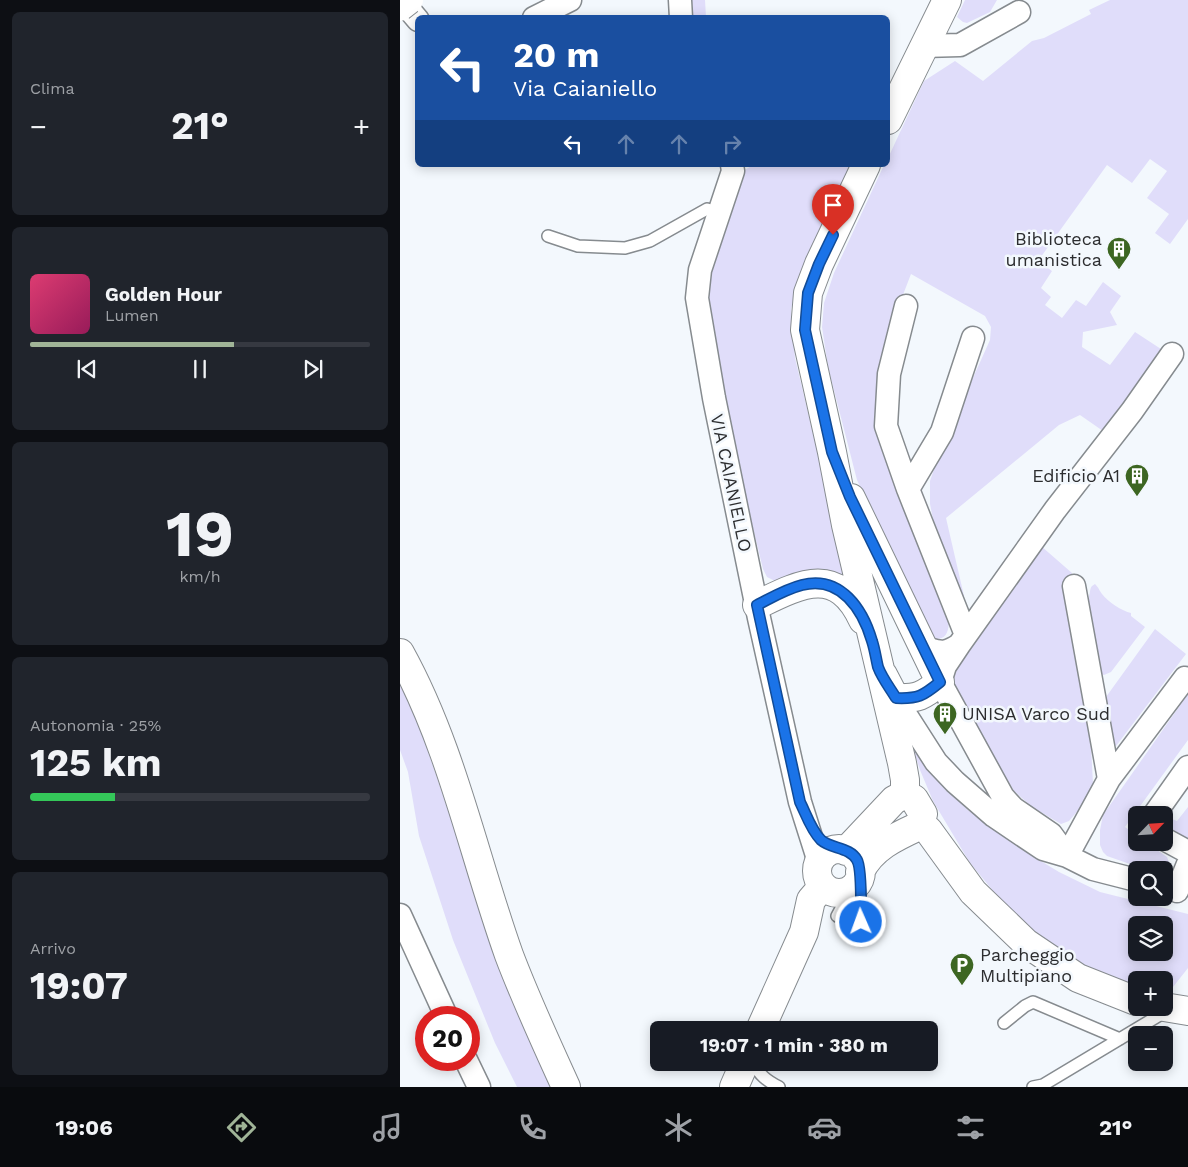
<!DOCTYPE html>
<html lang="it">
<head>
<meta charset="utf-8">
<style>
	:root { --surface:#171b24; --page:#20242c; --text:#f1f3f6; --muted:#9ea1a6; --line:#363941; --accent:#a0b497 }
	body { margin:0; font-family:"Work Sans",sans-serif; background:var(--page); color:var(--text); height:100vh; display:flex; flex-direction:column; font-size:19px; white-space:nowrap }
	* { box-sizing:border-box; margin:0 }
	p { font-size:16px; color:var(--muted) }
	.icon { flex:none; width:28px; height:28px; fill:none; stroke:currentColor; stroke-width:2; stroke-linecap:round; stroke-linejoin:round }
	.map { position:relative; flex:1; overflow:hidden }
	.sheet { display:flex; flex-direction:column; gap:12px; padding:12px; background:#0d0f14; width:400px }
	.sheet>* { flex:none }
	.guide { position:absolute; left:15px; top:15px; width:475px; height:152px; border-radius:8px; box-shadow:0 2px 12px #0003; background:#1a4fa0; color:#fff; overflow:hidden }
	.needle { width:32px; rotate:65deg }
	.tools { position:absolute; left:728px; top:806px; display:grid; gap:10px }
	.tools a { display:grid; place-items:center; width:45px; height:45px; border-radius:8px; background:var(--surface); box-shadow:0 2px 12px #0003; font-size:25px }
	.speed { position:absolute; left:15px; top:1006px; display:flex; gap:10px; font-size:25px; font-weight:700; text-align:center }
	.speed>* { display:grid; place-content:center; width:65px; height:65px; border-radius:50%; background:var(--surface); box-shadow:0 2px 12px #0003; line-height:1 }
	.speed .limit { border:8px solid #d22; background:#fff; color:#111 }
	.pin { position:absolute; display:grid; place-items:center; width:42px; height:42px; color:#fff; margin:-51px -21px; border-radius:50% 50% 50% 0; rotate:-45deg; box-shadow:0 0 5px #0007 }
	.pin .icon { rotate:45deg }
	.me { position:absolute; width:55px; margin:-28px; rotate:358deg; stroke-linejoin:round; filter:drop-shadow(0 0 4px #0008) }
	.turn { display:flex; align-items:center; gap:18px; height:105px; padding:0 15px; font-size:22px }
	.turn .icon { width:65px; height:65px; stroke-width:2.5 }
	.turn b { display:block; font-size:35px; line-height:42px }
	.lanes { display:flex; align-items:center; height:48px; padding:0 15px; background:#0003; justify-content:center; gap:25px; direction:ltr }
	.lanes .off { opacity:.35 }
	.big { font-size:38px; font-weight:700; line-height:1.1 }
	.sheet .tile { flex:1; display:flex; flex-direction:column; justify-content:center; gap:8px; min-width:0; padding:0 18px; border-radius:8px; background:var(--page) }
	.sheet .dial { align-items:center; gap:0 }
	.dial b { font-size:65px; line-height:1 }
	.song { display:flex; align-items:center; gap:15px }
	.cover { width:60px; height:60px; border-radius:8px; background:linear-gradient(135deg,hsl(340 70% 55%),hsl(330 70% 35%)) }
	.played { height:5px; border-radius:2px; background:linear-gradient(90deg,var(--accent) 60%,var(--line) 60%) }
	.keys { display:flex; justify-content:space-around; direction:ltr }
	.heat { display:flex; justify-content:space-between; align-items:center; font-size:28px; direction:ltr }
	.charge { height:8px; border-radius:4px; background:linear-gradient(90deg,#34c759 25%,var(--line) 0) }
	.trip { position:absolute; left:250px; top:1021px; width:288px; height:50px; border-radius:8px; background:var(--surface); box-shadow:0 2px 12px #0003; font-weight:700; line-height:50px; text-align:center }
	.tab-bar { display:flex; height:80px; justify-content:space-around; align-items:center; background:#090b0e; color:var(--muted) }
	.tab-bar .icon { width:35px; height:35px }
	.tab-bar .selected { color:var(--accent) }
	.tab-bar b { font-size:22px; color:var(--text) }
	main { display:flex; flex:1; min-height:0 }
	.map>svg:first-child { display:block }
	.green { fill:#e0ddfa; fill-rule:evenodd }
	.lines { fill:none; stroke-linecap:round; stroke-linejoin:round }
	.lane-casing { stroke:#868b8f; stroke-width:14 }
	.street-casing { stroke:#868b8f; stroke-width:25 }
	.secondary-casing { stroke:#868b8f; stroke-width:30 }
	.highway-casing { stroke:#868b8f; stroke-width:30 }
	.lane { stroke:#fff; stroke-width:11 }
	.street { stroke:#fff; stroke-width:22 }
	.secondary { stroke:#fff; stroke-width:28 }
	.highway { stroke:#fff; stroke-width:28 }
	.highway-bridge-casing { stroke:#868b8f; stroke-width:30; stroke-linecap:butt }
	.highway-bridge { stroke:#fff; stroke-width:28 }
	.route-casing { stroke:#114b97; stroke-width:12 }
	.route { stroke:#1a73e8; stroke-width:9 }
	.labels { text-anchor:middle; stroke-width:5; stroke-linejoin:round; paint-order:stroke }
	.poi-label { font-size:18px; fill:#2c2d2f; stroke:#f3f8fd; text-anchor:end }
	.street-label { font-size:18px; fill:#2c2d2f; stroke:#f3f8fd }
</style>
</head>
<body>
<main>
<section class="sheet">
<div class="tile"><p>Clima</p>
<div class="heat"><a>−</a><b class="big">21°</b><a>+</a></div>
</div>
<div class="tile">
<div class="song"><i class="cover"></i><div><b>Golden Hour</b><p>Lumen</p></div></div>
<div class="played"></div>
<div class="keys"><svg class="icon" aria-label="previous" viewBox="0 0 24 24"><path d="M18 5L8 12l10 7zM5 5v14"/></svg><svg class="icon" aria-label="pause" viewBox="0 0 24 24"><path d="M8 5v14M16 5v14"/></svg><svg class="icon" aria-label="next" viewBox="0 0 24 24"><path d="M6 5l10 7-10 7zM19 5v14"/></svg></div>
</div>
<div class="tile dial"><b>19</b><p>km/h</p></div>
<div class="tile"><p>Autonomia · 25%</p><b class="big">125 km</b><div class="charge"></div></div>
<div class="tile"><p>Arrivo</p><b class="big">19:07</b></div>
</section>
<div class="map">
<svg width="788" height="1087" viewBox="0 0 788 1087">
	<rect width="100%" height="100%" fill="#f3f8fd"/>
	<path class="green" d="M 289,0 L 305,0 L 306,17 L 290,17 Z
		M 565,0 L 597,0 L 590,12 L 567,23 L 563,22 L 557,17 Z
		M 710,0 L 788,0 L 788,219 L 770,244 L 755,233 L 769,214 L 747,198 L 767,171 L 750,159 L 732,183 L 707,165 L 638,261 L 652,271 L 641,288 L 651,297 L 645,305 L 662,318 L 676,300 L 686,306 L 703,282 L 721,296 L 710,312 L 717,325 L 683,332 L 682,347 L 710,365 L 735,332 L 761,349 L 703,431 L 680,415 L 659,425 L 546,518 L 564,596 L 563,603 L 534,524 L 530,504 L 530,481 L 541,449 L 590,340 L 591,327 L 585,316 L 511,274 L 496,313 L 484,373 L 508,508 L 549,623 C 548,634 545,640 533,639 L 529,635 L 457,480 L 428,367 L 422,327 L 424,303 L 434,273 L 484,165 L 488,165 L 488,158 L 524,81 L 555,61 L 583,81 L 632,41 L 644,38 L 691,14 L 689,10 Z
		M 353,165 L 451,165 L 399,276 L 391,309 L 395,358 L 446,571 L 447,583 L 375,581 L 367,577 L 363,569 L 317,379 L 306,277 L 343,171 Z
		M 641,546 L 672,573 L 668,590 L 690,727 L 693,784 L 681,807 L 669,821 L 661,824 L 632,807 L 614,791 L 577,729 L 550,679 L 552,671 Z
		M 695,584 C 699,588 699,590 702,594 C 708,602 722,611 731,613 L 731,616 L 745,627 L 711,672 L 704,675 L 699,673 L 684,605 C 685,602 689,599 689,596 C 691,590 689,587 695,584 Z
		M 755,629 L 786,654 L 716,746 L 712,742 L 704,704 L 706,697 Z
		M 0,676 L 27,748 L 92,941 L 153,1087 L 117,1087 L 95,1043 L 53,940 L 19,836 L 8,772 L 0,750 Z
		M 788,694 L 788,740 L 725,827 L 736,835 L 736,842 L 747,843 L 767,857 L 770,865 L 768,871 L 764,874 L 764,870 L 747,870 L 707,856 L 703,852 L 700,845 L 700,830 L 703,815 Z
		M 504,721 L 541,784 L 568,810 L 621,849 L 659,872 L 700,892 L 788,914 L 788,968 L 773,987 L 764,993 L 764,980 L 736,980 L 736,990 L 670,959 L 628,928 L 604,904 L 570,863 L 533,801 L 520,770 ZM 736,925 L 764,925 L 764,952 L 736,952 Z
		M 788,807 L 788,838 L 779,841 L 768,839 L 764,826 L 767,817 L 777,821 Z"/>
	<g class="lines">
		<defs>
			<path id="lane" d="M 148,236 L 178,246 L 225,248 L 250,241 L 307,209 L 319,213
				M 459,877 L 462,937
				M 437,916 L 452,888
				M 604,1023 L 625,1006 L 633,1002 L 720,1039
				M 353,1062 C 359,1075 367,1081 379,1087
				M 633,1087 L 643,1085 L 768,1010"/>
			<path id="street" d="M 1,0 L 18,20
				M 280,0 L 281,18
				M 134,18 L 170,0
				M 523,46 L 560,45 L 619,12
				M 332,165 L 333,171 L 300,270 L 297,298 L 314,398 L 359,618 L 400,802 L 419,862
				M 506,306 L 489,374 L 486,426 L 508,489 L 566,635
				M 508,489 L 542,432 L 573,338
				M 674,586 L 709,779
				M 559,645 L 655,510 L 732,411 L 772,354
				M 524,648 C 540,652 544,655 559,645 L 545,666 L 540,682 L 603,797 L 613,808 L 651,834 L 667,856
				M 495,698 L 536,762 L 555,782 L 594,816 L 643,849 L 667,856 L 693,869 L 736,880
				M 754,815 L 788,767
				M 764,839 L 788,852
				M 667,856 L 709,779 L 785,678
				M 777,891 L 788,864
				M 0,915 L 47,1018
				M 66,1060 L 79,1087"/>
			<path id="secondary" d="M 488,120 L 547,0
				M 466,165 L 419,264 L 408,293 L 405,330 L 432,452 L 446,525 L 502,763 L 505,780 L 505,794
				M 451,498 L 540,682 C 523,696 518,699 495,698 L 483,675
				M 357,605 C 400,584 437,564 463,620
				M 519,826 L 528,830 L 573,892 L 626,943 L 678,978 L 736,1001
				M417 871a22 22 0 1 1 44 0a22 22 0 1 1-44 0Z
				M 446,851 L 494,800 L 505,794 L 514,799 L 523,814 L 519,826 C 495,837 471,848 460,872
				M 764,1007 L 788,1011
				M 360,1030 L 404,932 L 411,900 L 423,886
				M 334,1087 L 345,1062"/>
			<path id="highway" d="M 0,653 C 52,747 73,854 109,955 C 126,1000 146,1043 166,1087"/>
		</defs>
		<use href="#lane" class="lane-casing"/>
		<use href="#street" class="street-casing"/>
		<use href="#secondary" class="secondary-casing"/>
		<use href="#highway" class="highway-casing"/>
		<use href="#lane" class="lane"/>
		<use href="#street" class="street"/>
		<use href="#secondary" class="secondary"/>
		<use href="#highway" class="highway"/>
		<defs>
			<path id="highway-bridge" d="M 0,7 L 9,0"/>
		</defs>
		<use href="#highway-bridge" class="highway-bridge-casing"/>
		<use href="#highway-bridge" class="highway-bridge"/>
	</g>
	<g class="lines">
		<defs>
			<path id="route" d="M 433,235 L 419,264 L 408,293 L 405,330 L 432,452 L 450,497 L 540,682 C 523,696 518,699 496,698 C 490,688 482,678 478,667 C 476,659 475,650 472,641 C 463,610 441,575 402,585 C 386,589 371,598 357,605 L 400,802 C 406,814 411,830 421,840 C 431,849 450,847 457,860 C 462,868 461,910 461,922"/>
		</defs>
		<use href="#route" class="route-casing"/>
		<use href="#route" class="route"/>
	</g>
	<defs>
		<symbol id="building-pin" viewBox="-11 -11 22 30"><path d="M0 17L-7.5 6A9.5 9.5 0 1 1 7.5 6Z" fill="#3d6622" stroke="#f3f8fd"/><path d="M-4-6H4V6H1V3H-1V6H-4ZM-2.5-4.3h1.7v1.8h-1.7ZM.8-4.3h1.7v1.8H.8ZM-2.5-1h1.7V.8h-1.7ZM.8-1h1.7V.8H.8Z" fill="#fff"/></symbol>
		<symbol id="parking-pin" viewBox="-11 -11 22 30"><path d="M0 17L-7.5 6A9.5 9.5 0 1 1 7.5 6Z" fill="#3d6622" stroke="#f3f8fd"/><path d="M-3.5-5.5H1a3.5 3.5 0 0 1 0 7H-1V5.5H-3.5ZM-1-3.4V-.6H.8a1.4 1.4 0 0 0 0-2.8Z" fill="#fff"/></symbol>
	</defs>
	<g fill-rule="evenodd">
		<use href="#building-pin" x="705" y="235" width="28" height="38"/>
		<use href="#building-pin" x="723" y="462" width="28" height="38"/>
		<use href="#building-pin" x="531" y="700" width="28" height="38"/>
		<use href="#parking-pin" x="548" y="951" width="28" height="38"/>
	</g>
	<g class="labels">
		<g class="poi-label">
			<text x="702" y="245">Biblioteca<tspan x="702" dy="21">umanistica</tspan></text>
			<text x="720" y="482">Edificio A1</text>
			<text x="562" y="720" text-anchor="start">UNISA Varco Sud</text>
			<text x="580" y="961" text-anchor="start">Parcheggio<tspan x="580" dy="21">Multipiano</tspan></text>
		</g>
		<g class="street-label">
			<text transform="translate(331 483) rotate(78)" y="6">VIA CAIANIELLO</text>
		</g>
	</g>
</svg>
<div class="tools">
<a><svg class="needle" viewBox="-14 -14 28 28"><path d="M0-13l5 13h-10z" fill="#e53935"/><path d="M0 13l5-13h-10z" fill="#9ea1a6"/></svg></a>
<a><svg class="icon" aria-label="search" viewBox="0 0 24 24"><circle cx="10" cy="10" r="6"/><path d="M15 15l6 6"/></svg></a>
<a><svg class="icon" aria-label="layers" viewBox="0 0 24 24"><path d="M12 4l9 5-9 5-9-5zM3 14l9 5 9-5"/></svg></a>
<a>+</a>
<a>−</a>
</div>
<div class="speed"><div class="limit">20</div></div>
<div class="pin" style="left:433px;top:235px;background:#d93025"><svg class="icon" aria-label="arrive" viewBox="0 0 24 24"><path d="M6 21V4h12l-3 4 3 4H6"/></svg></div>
<svg class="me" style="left:461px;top:922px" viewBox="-20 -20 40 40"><circle r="17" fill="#1a73e8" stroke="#fff" stroke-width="3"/><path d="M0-11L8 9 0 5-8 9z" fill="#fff"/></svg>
<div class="trip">19:07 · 1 min · 380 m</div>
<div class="guide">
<div class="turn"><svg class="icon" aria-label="left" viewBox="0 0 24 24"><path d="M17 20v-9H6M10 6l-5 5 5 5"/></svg><div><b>20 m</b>Via Caianiello</div></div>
<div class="lanes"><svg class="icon" aria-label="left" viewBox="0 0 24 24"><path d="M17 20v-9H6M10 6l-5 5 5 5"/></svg><svg class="icon off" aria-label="ahead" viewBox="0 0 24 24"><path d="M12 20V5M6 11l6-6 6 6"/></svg><svg class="icon off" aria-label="ahead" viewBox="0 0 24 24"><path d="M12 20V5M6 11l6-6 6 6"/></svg><svg class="icon off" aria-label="right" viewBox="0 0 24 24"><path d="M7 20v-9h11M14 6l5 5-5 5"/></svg></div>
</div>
</div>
</main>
<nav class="tab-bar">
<b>19:06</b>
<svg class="icon selected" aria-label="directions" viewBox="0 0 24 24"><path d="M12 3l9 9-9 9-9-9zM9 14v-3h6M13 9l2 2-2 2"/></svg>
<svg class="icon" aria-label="music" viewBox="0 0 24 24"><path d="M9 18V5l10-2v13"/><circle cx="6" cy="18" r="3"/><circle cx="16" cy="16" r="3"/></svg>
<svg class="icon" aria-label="phone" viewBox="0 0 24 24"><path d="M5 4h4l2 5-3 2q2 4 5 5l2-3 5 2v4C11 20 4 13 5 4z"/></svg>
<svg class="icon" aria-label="climate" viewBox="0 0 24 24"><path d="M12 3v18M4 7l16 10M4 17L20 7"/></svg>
<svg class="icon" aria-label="car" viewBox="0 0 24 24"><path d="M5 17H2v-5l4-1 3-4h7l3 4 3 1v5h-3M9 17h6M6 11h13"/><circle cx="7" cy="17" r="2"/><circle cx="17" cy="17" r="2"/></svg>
<svg class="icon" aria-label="filters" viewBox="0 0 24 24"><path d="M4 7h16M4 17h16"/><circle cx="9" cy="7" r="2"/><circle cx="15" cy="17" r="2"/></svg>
<b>21°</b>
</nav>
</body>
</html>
